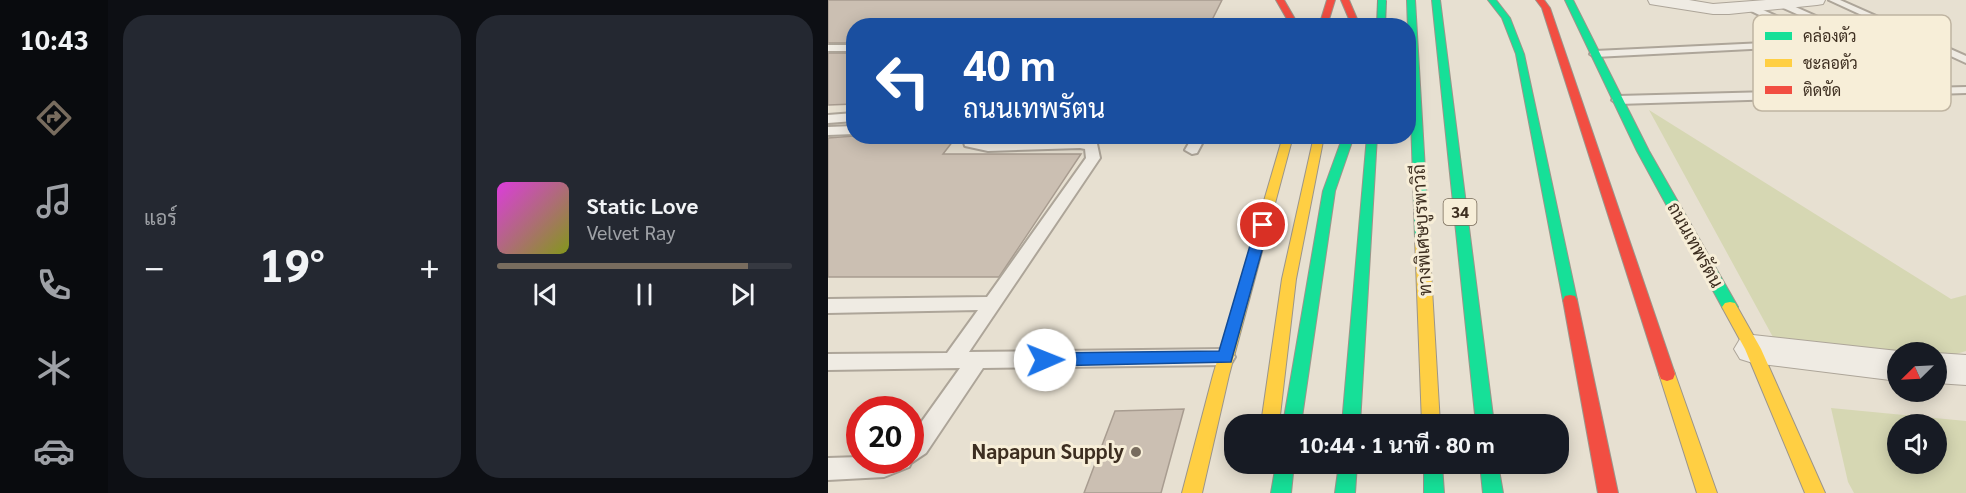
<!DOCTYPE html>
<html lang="th">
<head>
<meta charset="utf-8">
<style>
	:root { --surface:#171b24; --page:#242831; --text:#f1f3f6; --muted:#9ea1a6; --line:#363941; --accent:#786c5e }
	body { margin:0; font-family:Georgia,Sarabun,serif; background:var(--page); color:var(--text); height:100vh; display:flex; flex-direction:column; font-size:22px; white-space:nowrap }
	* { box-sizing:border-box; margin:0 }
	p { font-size:20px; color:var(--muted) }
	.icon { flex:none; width:33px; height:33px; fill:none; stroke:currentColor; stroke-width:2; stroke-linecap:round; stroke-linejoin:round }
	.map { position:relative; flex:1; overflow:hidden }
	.panel { display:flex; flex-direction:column; gap:15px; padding:15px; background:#0d0f14; width:720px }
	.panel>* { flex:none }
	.guide { position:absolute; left:18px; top:18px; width:570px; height:126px; border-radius:24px; box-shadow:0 3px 15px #0003; background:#1a4fa0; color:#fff; overflow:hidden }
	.needle { width:39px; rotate:246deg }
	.tools { position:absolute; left:1059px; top:342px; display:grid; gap:12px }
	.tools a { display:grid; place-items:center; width:60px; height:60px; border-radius:50%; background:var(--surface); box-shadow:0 3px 15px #0003; font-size:30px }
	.speed { position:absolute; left:18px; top:396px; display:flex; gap:12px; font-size:30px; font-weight:700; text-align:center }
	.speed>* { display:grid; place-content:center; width:78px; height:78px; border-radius:50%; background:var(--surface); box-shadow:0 3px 15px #0003; line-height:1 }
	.speed .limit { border:9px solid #d22; background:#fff; color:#111 }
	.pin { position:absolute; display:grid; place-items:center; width:51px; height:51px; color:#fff; margin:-26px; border:3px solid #fff; border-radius:50%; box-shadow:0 2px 6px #0007 }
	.me { position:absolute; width:66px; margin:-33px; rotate:89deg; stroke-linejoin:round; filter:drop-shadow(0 0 4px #0008) }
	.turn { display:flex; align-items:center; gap:21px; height:126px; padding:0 18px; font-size:27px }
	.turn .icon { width:78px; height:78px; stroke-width:2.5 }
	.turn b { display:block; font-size:42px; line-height:51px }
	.big { font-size:45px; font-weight:700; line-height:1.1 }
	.panel .card { flex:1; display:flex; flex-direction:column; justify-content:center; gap:9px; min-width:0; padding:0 21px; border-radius:24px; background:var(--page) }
	.song { display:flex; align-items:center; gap:18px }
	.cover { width:72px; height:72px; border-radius:9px; background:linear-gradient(135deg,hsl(300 70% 55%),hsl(70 70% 35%)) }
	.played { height:6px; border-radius:3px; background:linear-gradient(90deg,var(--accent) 85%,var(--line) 85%) }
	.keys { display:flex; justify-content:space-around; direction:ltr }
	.heat { display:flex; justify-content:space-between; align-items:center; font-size:33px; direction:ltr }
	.panel .tiles { flex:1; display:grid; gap:15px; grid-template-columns:repeat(2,1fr) }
	.trip { position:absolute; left:396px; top:414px; width:345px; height:60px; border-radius:24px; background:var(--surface); box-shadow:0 3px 15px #0003; font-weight:700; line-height:60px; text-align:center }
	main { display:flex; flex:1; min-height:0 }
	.dock { display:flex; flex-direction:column; width:108px; justify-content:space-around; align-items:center; background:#090b0e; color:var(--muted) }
	.dock .icon { width:42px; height:42px }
	.dock .current { color:var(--accent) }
	.dock b { font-size:27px; color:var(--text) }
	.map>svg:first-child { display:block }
	.green { fill:#d6d7b3; fill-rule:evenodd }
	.building { fill:#cbbfb2; stroke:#a89c90; stroke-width:1.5 }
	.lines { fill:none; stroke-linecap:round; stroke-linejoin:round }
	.lane-casing { stroke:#ada599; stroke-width:4 }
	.street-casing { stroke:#ada599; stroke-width:2 }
	.fast-casing { stroke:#9c958a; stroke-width:2 }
	.slow-casing { stroke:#9c958a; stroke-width:2 }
	.jam-casing { stroke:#9c958a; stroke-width:2 }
	.lane { fill:#efebe3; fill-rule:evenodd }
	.street { fill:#efebe3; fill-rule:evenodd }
	.fast { fill:#16e098; fill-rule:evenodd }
	.slow { fill:#ffcf43; fill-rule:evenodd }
	.jam { fill:#f24e42; fill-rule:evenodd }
	.fast-bridge-casing { stroke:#928b80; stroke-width:10; stroke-linecap:butt }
	.fast-bridge { stroke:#16e098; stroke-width:8 }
	.route { fill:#1a73e8; stroke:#114b97; stroke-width:1.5 }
	.poi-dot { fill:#786c5e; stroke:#f7eed8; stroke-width:2 }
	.labels { text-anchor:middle; stroke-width:6; stroke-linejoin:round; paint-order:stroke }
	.shield { fill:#f7eed8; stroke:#756857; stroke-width:1.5 }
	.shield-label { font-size:16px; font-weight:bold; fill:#3d2e20 }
	.street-label { font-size:18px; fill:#3d2e20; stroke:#f7eed8 }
	.near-poi-label { font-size:21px; font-weight:bold; fill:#3d2e20; stroke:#f7eed8; text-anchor:end }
	.key { fill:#f7eed8; stroke:#bfb4a1; stroke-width:1.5 }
	.key-label { font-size:16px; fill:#3d2e20 }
</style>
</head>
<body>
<main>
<nav class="dock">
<b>10:43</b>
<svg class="icon current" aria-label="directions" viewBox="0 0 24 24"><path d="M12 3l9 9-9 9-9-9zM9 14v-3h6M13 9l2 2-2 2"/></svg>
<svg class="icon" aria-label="music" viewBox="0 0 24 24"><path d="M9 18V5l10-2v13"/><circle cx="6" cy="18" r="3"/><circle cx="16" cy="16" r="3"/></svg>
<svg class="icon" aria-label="phone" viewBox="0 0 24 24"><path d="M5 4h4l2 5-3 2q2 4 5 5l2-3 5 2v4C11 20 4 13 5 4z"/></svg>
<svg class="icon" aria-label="climate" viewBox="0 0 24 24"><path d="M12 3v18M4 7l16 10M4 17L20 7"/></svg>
<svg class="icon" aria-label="car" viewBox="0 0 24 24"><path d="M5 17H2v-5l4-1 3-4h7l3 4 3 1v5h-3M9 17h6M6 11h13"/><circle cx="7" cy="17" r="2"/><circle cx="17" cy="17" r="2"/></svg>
</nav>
<section class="panel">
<div class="tiles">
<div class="card"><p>แอร์</p>
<div class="heat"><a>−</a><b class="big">19°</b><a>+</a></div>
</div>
<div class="card">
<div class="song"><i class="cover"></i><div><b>Static Love</b><p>Velvet Ray</p></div></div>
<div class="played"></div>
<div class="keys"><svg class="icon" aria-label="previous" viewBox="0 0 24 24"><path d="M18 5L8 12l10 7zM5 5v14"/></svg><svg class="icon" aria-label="pause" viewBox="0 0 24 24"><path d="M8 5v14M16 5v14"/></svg><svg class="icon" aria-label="next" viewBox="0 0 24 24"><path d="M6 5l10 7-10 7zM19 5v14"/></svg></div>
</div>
</div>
</section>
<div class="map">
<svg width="1138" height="493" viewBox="0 0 1138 493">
	<rect width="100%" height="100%" fill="#e7e0d1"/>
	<path class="green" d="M 821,110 L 1123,299 L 1138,295 L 1138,351 L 1109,360 L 1108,352 L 1070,352 L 946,339 Z
		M 1003,408 L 1138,421 L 1138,493 L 1026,493 L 1020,482 ZM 1070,424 L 1108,424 L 1108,464 L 1070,464 Z"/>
	<path class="building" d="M 0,0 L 394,0 L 381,26 L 26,26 L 26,43 L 0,43 Z
		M 0,53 L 26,53 L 26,104 L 0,105 Z
		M 26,136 L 129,136 L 115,154 L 253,154 L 171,277 L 0,277 L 0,138 Z
		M 356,409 L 333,493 L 256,493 L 287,411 Z"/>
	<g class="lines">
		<defs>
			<path id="lane" d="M 1001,0 L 1012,0 L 1138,56 L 1138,63 Z
				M 954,1 L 1017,29 L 1019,31 L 1011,33 L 951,6 L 949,4 Z
				M 922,4 L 985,33 L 986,35 L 977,37 L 919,9 L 917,7 Z
				M 980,41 L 984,42 L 984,46 L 767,57 L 762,54 L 767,51 Z
				M 0,45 L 26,45 L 26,51 L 0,51 Z
				M 1138,87 L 1138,93 L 790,104 L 784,100 L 790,96 Z
				M 26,113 L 26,121 L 0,123 L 0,115 Z
				M 26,126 L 26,134 L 0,135 L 0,127 Z
				M 134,136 L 147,136 L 148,140 L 160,143 L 252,140 L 269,144 L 272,158 L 141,352 L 397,349 L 404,352 L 407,357 L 404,362 L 397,365 L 155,368 L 98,453 L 83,463 L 81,467 L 56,477 L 0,480 L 0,458 L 32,457 L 32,460 L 82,460 L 82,438 L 132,368 L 0,370 L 0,354 L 119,353 L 150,310 L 0,313 L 0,299 L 159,297 L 258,158 L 257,149 L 252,148 L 160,151 L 137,146 Z
				M 365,136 L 378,136 L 369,153 L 364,154 L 357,150 Z"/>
			<path id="street" d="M 820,0 L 861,0 L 885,4 L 938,0 L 997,0 L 995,4 L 989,5 L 901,14 L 885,14 L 828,5 L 822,4 Z
				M 925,335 L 1070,351 L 1075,352 L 1070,352 L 1070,381 L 925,363 L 912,359 L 906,349 L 912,339 Z
				M 1108,353 L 1138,355 L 1138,385 L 1108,383 Z"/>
			<path id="fast" d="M 579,0 L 587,0 L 601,238 L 594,242 L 587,238 Z
				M 604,0 L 612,0 L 666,424 L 648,424 Z
				M 660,0 L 668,0 L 682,18 L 696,54 L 749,300 L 747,304 L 737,304 L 735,300 L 688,54 L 674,18 Z
				M 737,0 L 745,0 L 821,151 L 910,307 L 907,311 L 897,311 L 894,307 L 809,151 Z
				M 515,136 L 526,136 L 507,191 L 473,424 L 455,424 L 495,191 Z
				M 539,136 L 549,136 L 532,424 L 514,424 Z
				M 448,464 L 466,464 L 463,493 L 443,493 Z
				M 511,464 L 529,464 L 527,493 L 507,493 Z
				M 596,464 L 614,464 L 616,493 L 596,493 Z
				M 652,464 L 670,464 L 675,493 L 655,493 Z"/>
			<path id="slow" d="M 455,136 L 465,136 L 401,375 L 374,493 L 354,493 L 385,375 Z
				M 486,136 L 496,136 L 468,279 L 451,424 L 433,424 L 454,279 Z
				M 594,234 L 601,238 L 612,424 L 594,424 L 587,238 Z
				M 902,302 L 907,303 L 933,349 L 997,493 L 977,493 L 917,349 L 894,307 L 897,303 Z
				M 839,367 L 845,369 L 847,374 L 889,493 L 869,493 L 831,374 L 833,369 Z"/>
			<path id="jam" d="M 448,0 L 456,0 L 471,26 L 463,26 Z
				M 499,0 L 507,0 L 499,26 L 491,26 Z
				M 513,0 L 521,0 L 532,26 L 524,26 Z
				M 708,0 L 716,0 L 722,8 L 847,374 L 845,379 L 839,381 L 833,379 L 831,374 L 714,8 Z
				M 742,295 L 747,296 L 749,300 L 790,493 L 770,493 L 735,300 L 737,296 Z"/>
		</defs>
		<use href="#lane" class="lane-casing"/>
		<use href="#street" class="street-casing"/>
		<use href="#fast" class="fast-casing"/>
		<use href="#slow" class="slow-casing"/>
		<use href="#jam" class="jam-casing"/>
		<use href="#lane" class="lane"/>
		<use href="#street" class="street"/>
		<use href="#fast" class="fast"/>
		<use href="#slow" class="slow"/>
		<use href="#jam" class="jam"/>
		<defs>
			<path id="fast-bridge" d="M 553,26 L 554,0"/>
		</defs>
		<use href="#fast-bridge" class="fast-bridge-casing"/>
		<use href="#fast-bridge" class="fast-bridge"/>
	</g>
	<path class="route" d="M 435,221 L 441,225 L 403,362 L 217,366 L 211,364 L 209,360 L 211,355 L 217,353 L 391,351 L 428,225 Z"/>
	<circle class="poi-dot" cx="308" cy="452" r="6"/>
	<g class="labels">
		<rect class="shield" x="615.5" y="199" width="33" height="26" rx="4.5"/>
		<g class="shield-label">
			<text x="632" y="218">34</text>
		</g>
		<g class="street-label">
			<text transform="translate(594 230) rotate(-93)" y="6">ทางพิเศษบูรพาวิถี</text>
			<text transform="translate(867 245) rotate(61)" y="6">ถนนเทพรัตน</text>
		</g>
		<g class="near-poi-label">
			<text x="296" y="459">Napapun Supply</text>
		</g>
	</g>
	<rect x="925" y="15" width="198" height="96" rx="9" class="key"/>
	<rect x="937" y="32" width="27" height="8" fill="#16e098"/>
	<rect x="937" y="59" width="27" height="8" fill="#ffcf43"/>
	<rect x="937" y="86" width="27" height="8" fill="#f24e42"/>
	<g class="key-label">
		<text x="975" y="42">คล่องตัว</text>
		<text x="975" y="69">ชะลอตัว</text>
		<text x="975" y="96">ติดขัด</text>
	</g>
</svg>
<div class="tools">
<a><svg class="needle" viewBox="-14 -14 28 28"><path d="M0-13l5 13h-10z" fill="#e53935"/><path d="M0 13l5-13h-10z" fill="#9ea1a6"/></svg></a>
<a><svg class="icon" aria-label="sound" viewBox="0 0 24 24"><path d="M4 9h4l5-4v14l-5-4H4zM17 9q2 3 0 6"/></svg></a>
</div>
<div class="speed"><div class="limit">20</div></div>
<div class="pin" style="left:435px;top:225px;background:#d93025"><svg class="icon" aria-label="arrive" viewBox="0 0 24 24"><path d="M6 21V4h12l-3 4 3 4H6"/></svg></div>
<svg class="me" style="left:217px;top:360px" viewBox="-20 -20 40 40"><circle r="19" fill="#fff"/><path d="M0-13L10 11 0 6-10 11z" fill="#1a73e8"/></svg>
<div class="trip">10:44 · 1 นาที · 80 m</div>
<div class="guide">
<div class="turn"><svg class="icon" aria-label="left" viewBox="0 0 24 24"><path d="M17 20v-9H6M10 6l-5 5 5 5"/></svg><div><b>40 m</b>ถนนเทพรัตน</div></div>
</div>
</div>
</main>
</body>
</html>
